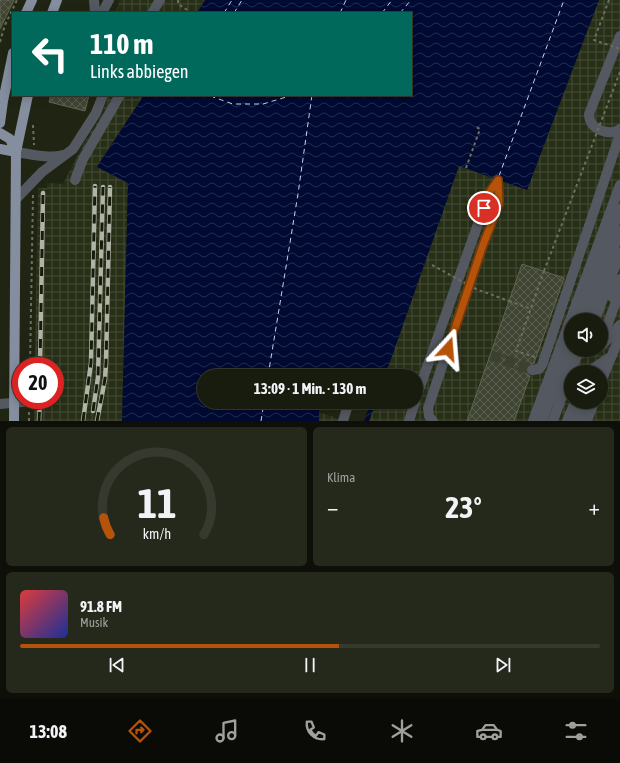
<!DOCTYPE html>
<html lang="de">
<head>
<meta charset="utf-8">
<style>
	:root { --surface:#181c0e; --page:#25291c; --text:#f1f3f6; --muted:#9fa19e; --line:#363a2e; --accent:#b45309 }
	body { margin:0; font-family:"Asap Condensed",sans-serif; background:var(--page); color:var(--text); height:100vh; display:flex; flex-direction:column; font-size:15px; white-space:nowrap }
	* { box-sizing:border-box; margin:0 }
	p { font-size:13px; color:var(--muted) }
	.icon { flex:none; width:22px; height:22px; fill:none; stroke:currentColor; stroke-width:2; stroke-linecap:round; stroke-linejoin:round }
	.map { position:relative; height:421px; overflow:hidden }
	.panel { display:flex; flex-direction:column; gap:6px; padding:6px; background:#0d0f08; flex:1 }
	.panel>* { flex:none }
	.top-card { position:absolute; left:12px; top:12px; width:400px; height:84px; border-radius:0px; box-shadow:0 2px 10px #0003,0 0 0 1px var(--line); background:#00695c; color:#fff; overflow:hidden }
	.controls { position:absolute; left:564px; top:313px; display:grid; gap:8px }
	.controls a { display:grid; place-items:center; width:44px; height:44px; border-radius:50%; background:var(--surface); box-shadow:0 2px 10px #0003,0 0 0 1px var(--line); font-size:20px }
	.speed { position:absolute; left:12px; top:357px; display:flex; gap:8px; font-size:20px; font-weight:700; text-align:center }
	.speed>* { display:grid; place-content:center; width:52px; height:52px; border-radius:50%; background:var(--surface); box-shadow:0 2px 10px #0003,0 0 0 1px var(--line); line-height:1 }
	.speed .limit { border:6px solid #d22; background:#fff; color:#111 }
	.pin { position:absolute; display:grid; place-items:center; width:34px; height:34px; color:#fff; margin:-17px; border:2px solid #fff; border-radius:50%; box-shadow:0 1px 4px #0007 }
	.me { position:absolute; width:44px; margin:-22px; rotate:19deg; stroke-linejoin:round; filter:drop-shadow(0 0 3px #0008) }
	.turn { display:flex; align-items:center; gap:14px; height:84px; padding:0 12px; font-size:18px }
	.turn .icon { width:52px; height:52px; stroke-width:2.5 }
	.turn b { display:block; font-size:28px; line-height:34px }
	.big { font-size:30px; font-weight:700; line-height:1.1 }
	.panel .card { flex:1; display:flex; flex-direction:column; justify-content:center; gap:6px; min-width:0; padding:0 14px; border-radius:6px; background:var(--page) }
	.panel .dial { align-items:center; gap:0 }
	.dial svg { height:104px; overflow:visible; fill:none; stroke:var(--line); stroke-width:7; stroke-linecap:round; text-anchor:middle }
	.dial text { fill:var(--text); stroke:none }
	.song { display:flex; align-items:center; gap:12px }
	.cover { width:48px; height:48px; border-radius:6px; background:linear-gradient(135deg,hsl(0 70% 55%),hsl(230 70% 35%)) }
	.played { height:4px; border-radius:2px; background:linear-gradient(90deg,var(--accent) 55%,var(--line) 55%) }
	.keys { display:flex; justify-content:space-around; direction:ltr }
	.heat { display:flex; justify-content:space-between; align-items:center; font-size:22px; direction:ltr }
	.panel .tiles { flex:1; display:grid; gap:6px; grid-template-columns:1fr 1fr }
	.card:last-child { grid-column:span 2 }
	.trip { position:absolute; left:197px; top:369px; width:226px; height:40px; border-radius:20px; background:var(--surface); box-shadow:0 2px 10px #0003,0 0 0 1px var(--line); font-weight:700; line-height:40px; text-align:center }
	.dock { display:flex; height:64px; justify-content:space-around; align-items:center; background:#0a0b06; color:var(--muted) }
	.dock .icon { width:28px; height:28px }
	.dock .current { color:var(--accent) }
	.dock b { font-size:18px; color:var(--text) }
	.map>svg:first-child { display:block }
	.built { fill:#282f17 }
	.industrial { fill:url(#industrial-grid); fill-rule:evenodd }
	.water { fill:url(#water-waves) }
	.pier { fill:#202513 }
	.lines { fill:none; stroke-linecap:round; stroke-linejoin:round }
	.ferry { stroke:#c4d4f2; stroke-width:1; stroke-dasharray:5 4; stroke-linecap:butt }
	.building { fill:url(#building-cross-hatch); stroke:#5f6552 }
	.minor-tunnel { stroke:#3c4030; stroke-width:10; stroke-dasharray:10 5; stroke-linecap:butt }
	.path { stroke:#6b7060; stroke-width:2; stroke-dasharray:3 3; stroke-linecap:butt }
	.minor { stroke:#545860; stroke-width:10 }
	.major { stroke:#858e9f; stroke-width:10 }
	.rail-casing { stroke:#b0b4a7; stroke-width:4.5 }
	.rail { stroke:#161b0a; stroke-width:3; stroke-dasharray:9; stroke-linecap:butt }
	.path-bridge { stroke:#6b7060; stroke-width:2; stroke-dasharray:3 3; stroke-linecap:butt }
	.route-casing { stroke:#753606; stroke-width:10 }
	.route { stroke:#b45309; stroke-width:7 }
</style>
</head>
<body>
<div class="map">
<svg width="620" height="421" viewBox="0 0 620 421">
	<defs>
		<pattern id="industrial-grid" width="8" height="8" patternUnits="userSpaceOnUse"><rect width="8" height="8" fill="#282f17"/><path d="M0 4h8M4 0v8" fill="none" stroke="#464d38"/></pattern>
		<pattern id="water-waves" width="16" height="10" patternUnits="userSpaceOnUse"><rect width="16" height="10" fill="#000a32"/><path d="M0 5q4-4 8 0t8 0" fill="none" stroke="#242d4f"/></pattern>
		<pattern id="building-cross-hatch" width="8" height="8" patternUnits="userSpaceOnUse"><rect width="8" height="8" fill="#3f4532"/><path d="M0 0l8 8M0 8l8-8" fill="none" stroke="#5a5f4f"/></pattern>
	</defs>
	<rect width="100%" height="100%" fill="#202513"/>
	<path class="built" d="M 0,0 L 16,0 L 5,23 L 0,40 Z"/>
	<path class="industrial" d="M 120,0 L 205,0 L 197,13 L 115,13 Z
		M 599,0 L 620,0 L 620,421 L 369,421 L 376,402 L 416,402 L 416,376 L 385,376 L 459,165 L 527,190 ZM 571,320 L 601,320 L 601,350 L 571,350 ZM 571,372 L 601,372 L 601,402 L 571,402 Z
		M 109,95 L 144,95 L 97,166 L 128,183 L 122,421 L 34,421 L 34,400 L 55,400 L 55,366 L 35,366 L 38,188 L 47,188 L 47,183 L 63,184 L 84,143 L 101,116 Z
		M 319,412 L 347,421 L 319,421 Z"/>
	<path class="water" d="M 205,0 L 599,0 L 527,190 L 459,166 L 385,376 L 204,376 L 204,402 L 376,402 L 369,421 L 347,421 L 319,412 L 319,421 L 122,421 L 128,183 L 97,167 L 144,95 L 411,95 L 411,13 L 197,13 Z"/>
	<path class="pier" d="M 322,402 L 371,402 L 364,421 L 347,421 L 319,412 Z"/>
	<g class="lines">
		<path class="ferry" d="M 224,13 L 232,0
			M 234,13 L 242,0
			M 340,13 L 346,0
			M 382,13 L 392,0
			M 400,13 L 411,0
			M 211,95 L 213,97 L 233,104 L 263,104 L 293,95
			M 499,176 L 564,0
			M 268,376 L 298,194 L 312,95
			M 261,421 L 264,402"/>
	</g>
	<path class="building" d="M 0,0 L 14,0 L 0,29 Z
		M 51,95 L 89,95 L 85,111 L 49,102 Z
		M 522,264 L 564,278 L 534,363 L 528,365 L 526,368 L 527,374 L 530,376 L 514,421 L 467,421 Z"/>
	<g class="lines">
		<path class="minor-tunnel" d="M 491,355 L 532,370"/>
		<path class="path" d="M 178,0 L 178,4 L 192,13
			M 0,42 L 5,25 L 17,0
			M 33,125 L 34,145
			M 466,168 L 480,129 L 476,127
			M 509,301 L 531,309
			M 535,357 L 516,351 L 544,271
			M 30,366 L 33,195
			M 29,421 L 29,412"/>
		<path class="minor" d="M 94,0 L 95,13
			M 102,13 L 109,0
			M 152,13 L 160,0
			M 620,36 L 589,114 C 589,118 590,121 592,124 C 598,132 613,135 620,129
			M 16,152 C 31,154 48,159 63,155
			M 75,180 L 83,159 L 120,95
			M 16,199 L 42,172 L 73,149 L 96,113 L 103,95
			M 613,298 L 620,279
			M 578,320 L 620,209
			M 586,320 L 620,231
			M 595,320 L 620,253
			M 601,342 L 620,291
			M 601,346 L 610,337 L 620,325
			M 565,355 L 571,338
			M 572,356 L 595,350
			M 532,370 L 539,369 L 542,365 L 620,134
			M 590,372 L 594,368 L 612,356
			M 601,383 L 605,372 L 620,336
			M 416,398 L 489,193 L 498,180
			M 0,404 L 45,400
			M 343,421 L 349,402
			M 409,421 L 415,402
			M 433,421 L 429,416 L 428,408 L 483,245 L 499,204 L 498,180
			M 533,421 L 620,185
			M 542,421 L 561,371 L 571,349
			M 553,421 L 579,350
			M 567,421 L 575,402
			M 577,421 L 584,402
			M 587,421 L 594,402"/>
		<path class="major" d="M 26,13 L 32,0
			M 52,13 L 57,0
			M 0,123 L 3,101 L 13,53
			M 0,133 L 10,139 L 16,152
			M 0,149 L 16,152
			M 14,421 L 16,152 L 28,95"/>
		<defs>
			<path id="rail" d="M 40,366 L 43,193
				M 93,411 L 98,377 L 103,187
				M 39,421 L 40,400
				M 83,421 L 91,363 L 95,186
				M 97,421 L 105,379 L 106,363 L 110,187"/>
		</defs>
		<use href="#rail" class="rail-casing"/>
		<use href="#rail" class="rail"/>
		<path class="path-bridge" d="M 609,0 L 594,40 L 620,49
			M 432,265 L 476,289 L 509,301
			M 544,271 L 620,72"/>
	</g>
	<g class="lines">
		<defs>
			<path id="route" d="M 448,349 L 483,245 L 499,204 L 498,180 L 489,193 L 484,208"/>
		</defs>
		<use href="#route" class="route-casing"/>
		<use href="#route" class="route"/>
	</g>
</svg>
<div class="controls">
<a><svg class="icon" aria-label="sound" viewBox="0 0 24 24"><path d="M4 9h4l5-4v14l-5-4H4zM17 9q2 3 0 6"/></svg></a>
<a><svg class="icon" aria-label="layers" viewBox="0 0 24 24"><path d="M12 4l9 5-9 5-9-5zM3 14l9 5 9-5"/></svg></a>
</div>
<div class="speed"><div class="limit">20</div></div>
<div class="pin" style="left:484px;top:208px;background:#d93025"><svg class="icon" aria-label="arrive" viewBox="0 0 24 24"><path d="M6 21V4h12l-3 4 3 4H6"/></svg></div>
<svg class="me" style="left:448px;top:349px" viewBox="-20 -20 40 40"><path d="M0-17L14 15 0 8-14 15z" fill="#b45309" stroke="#fff" stroke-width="4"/></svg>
<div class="trip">13:09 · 1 Min. · 130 m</div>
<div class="top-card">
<div class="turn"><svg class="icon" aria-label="left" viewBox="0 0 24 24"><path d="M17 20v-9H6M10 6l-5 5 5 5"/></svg><div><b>110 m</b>Links abbiegen</div></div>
</div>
</div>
<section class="panel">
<div class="tiles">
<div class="card dial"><svg viewBox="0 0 100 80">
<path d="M14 69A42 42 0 1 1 86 69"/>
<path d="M14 69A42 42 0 0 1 9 56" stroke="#b45309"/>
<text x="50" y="56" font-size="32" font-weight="700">11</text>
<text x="50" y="72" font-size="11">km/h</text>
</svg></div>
<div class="card"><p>Klima</p>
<div class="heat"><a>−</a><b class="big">23°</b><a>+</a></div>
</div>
<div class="card">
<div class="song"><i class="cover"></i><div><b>91.8 FM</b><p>Musik</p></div></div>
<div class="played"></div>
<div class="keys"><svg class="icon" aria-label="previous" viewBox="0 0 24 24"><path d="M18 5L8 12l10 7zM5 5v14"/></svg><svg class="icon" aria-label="pause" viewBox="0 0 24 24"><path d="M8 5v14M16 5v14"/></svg><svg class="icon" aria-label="next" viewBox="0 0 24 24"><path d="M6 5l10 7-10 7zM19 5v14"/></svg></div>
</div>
</div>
</section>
<nav class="dock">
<b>13:08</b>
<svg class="icon current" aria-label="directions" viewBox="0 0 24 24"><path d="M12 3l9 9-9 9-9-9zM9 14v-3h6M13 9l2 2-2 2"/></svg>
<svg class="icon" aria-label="music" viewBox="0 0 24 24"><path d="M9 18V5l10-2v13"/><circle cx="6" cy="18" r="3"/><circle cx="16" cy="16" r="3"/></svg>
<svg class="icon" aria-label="phone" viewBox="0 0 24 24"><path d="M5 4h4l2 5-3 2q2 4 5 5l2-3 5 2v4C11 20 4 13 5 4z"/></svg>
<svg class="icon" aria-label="climate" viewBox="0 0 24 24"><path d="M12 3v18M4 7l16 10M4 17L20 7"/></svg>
<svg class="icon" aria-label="car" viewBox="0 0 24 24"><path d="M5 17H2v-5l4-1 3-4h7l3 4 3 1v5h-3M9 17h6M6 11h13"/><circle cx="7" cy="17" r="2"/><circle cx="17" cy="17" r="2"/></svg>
<svg class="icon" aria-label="filters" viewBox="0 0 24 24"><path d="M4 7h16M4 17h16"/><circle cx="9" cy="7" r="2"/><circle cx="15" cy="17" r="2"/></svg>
</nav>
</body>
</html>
